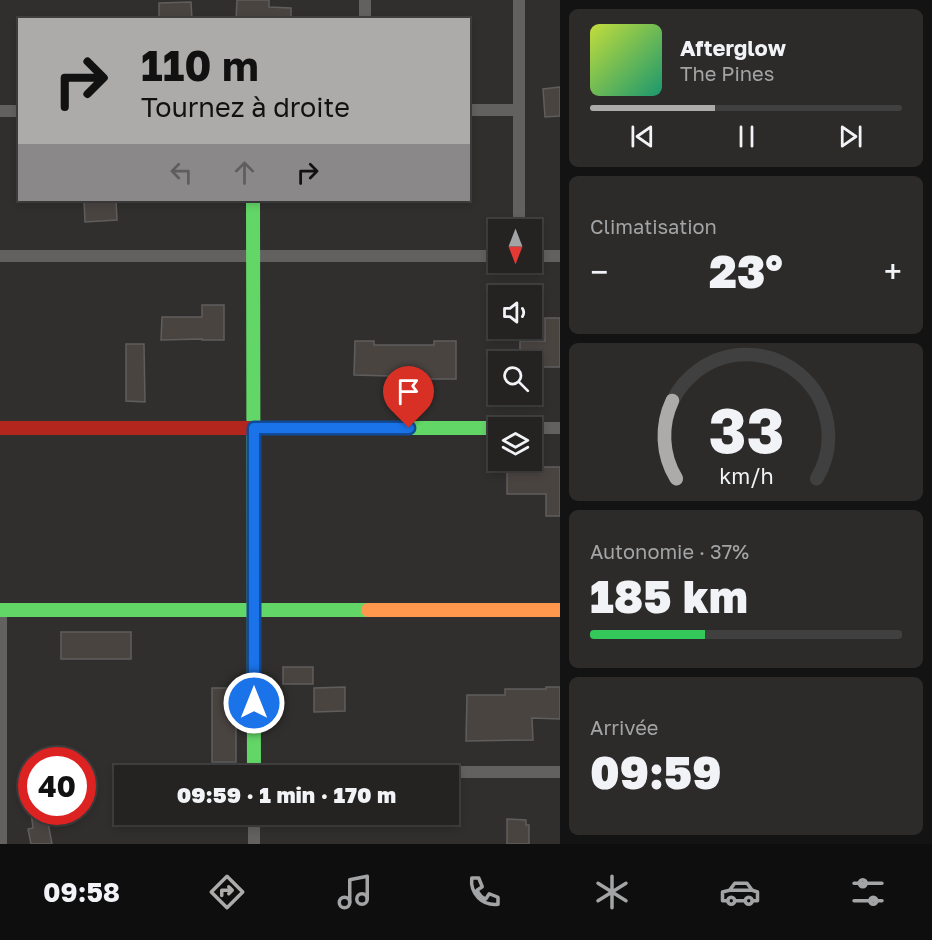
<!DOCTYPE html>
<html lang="fr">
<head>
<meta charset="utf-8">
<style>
	:root { --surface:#242322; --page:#2c2b2a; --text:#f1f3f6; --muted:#a3a4a5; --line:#414040; --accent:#adabaa }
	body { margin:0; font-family:"Golos Text",sans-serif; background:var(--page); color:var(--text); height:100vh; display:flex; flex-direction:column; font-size:22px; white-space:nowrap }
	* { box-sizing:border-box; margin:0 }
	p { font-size:20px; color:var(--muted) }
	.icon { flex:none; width:33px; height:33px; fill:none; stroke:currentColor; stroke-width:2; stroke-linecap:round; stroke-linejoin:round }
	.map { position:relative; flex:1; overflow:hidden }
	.drawer { display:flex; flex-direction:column; gap:9px; padding:9px; background:#141313; width:372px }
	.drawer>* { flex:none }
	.guide { position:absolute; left:18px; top:18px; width:452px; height:183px; border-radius:0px; box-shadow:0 3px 9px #0003,0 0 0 2px var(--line); background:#adabaa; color:#111; overflow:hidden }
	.needle { width:39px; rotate:180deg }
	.tools { position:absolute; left:488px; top:219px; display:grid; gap:12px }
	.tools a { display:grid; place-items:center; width:54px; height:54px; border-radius:0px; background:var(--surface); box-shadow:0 3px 9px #0003,0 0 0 2px var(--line); font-size:30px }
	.speed { position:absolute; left:18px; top:747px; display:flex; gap:12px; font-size:30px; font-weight:700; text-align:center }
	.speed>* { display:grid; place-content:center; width:78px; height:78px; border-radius:50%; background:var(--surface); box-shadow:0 3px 9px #0003,0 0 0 2px var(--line); line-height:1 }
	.speed .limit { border:9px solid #d22; background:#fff; color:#111 }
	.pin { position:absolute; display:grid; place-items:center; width:51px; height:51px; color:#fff; margin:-62px -26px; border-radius:50% 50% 50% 0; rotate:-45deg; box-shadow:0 0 6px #0007 }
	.pin .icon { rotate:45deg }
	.me { position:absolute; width:66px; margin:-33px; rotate:0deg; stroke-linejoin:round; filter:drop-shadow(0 0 4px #0008) }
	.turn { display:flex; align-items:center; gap:21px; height:126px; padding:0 24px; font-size:27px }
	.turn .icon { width:78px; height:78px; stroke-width:2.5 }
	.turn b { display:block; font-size:42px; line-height:51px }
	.lanes { display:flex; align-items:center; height:57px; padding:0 24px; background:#0003; justify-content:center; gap:30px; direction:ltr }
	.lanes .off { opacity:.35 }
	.big { font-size:45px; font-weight:800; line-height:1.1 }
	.drawer .tile { flex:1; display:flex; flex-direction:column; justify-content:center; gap:9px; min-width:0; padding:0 21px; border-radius:9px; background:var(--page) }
	.drawer .dial { align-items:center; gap:0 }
	.dial svg { height:156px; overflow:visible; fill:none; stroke:var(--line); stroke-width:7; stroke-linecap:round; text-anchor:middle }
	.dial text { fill:var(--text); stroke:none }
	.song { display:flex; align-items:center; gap:18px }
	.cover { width:72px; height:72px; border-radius:9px; background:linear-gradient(135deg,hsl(70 70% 55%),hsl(160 70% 35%)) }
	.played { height:6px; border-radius:3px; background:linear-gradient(90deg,var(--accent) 40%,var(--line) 40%) }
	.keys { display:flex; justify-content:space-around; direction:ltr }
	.heat { display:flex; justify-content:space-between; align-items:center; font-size:33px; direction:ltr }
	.charge { height:9px; border-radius:4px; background:linear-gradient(90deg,#34c759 37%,var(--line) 0) }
	.trip { position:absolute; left:114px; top:765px; width:345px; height:60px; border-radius:0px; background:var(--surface); box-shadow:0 3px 9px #0003,0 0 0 2px var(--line); font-weight:800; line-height:60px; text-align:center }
	.tabs { display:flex; height:96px; justify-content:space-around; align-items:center; background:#0e0e0e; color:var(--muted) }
	.tabs .icon { width:42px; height:42px }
	.tabs .on { color:var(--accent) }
	.tabs b { font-size:27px; color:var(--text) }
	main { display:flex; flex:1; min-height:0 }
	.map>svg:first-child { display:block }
	.building { fill:#4a4441; stroke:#5f5e5d; stroke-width:1.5 }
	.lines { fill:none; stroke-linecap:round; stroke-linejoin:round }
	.street { stroke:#626160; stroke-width:12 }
	.fast { stroke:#63d668; stroke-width:14 }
	.slow { stroke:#ff974d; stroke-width:14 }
	.jam { stroke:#b3261e; stroke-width:14 }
	.route-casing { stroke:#114b97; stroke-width:15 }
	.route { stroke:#1a73e8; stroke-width:10 }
</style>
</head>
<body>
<main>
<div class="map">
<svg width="560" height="844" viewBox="0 0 560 844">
	<rect width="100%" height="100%" fill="#302f2e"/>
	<path class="building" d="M 237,0 L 269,0 L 269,7 L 291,8 L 291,20 L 236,20 Z
		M 191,2 L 192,20 L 159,20 L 159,3 Z
		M 560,87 L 560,116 L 545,117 L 543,89 Z
		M 84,200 L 116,200 L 117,220 L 85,222 Z
		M 202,305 L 224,305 L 224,340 L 202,340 L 202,339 L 161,340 L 162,317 L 202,317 Z
		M 545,318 L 560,318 L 560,367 L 531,367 L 531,362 L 520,362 L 520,341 L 545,341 Z
		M 355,341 L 374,341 L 374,345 L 434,345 L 434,341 L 456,341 L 456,379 L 410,379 L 410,391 L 390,391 L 390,376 L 354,375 Z
		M 126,344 L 144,344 L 145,402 L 126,401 Z
		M 507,460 L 539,460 L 539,467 L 560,467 L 560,516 L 546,516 L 546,494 L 507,494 Z
		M 61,632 L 131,632 L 131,659 L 61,659 Z
		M 283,667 L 313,667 L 313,684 L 283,684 Z
		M 345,687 L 345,711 L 314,712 L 314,688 Z
		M 546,687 L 560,687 L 560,719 L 532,718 L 533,740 L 466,741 L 467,695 L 505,695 L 505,689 L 546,689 Z
		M 212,688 L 236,688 L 236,762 L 212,762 Z
		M 31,812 L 46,812 L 52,844 L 31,844 L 28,829 L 33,828 Z
		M 507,819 L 526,820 L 526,825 L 529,825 L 529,844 L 507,844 Z"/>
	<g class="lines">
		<path class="street" d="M 365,0 L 365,20
			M 519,0 L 519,230
			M 468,110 L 519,110
			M 0,111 L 20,111
			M 0,256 L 498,256
			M 531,256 L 560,256
			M 531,428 L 560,428
			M 1,610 L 1,844
			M 254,772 L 560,772
			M 254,814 L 254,844"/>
		<path class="fast" d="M 253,200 L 254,776
			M 270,428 L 498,428
			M 0,610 L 368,610"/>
		<path class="slow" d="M 368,610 L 560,610"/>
		<path class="jam" d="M 0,428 L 270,428"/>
	</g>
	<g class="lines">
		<defs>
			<path id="route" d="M 254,703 L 254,428 L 409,428"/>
		</defs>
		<use href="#route" class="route-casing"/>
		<use href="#route" class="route"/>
	</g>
</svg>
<div class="tools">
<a><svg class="needle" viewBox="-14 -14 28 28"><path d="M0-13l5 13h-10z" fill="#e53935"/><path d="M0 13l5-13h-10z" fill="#a3a4a5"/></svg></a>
<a><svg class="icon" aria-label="sound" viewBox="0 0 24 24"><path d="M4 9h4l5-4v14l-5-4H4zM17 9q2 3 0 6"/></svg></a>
<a><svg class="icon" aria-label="search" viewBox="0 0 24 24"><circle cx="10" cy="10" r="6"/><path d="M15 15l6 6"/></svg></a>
<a><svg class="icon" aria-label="layers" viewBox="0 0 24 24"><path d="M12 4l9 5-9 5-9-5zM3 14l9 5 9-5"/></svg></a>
</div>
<div class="speed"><div class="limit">40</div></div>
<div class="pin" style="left:409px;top:428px;background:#d93025"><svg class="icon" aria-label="arrive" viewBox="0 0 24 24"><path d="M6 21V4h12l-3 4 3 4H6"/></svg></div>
<svg class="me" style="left:254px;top:703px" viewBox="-20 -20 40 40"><circle r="17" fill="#1a73e8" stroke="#fff" stroke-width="3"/><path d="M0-11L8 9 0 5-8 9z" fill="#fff"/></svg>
<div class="trip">09:59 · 1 min · 170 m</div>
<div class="guide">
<div class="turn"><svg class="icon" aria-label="right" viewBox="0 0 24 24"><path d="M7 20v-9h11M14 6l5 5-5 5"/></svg><div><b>110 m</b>Tournez à droite</div></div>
<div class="lanes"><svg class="icon off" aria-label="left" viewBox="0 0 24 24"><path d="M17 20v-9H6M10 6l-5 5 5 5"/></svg><svg class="icon off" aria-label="ahead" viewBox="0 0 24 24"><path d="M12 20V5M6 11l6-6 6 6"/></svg><svg class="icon" aria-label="right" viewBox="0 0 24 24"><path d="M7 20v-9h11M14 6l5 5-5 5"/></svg></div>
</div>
</div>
<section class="drawer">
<div class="tile">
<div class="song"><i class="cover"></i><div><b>Afterglow</b><p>The Pines</p></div></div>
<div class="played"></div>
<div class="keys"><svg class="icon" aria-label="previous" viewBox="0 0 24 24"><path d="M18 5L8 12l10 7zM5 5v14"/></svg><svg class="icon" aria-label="pause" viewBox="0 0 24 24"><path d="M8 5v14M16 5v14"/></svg><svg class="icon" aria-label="next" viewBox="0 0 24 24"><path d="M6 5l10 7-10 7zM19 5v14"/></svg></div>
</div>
<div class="tile"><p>Climatisation</p>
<div class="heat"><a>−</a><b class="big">23°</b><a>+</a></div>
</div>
<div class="tile dial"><svg viewBox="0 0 100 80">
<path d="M14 69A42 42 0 1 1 86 69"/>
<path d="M14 69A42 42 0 0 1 12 29" stroke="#adabaa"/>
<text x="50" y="56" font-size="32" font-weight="700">33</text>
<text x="50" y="72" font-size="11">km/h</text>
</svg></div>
<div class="tile"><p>Autonomie · 37%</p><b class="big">185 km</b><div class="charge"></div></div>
<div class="tile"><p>Arrivée</p><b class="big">09:59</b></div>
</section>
</main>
<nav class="tabs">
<b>09:58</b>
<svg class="icon on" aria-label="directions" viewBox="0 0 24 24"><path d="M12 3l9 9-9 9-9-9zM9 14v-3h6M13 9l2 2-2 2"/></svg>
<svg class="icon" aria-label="music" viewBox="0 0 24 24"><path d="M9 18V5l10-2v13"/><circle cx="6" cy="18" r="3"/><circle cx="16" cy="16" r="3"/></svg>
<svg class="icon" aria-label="phone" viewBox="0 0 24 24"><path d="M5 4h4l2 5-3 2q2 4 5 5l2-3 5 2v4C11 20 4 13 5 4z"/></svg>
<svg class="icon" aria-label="climate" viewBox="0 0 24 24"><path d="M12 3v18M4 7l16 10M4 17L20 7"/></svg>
<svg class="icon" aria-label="car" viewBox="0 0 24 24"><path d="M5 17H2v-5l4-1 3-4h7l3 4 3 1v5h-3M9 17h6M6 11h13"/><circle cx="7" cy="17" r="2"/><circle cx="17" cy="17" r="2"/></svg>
<svg class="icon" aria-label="filters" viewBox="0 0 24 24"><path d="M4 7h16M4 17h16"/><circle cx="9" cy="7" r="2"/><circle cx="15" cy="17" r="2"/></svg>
</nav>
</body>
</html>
